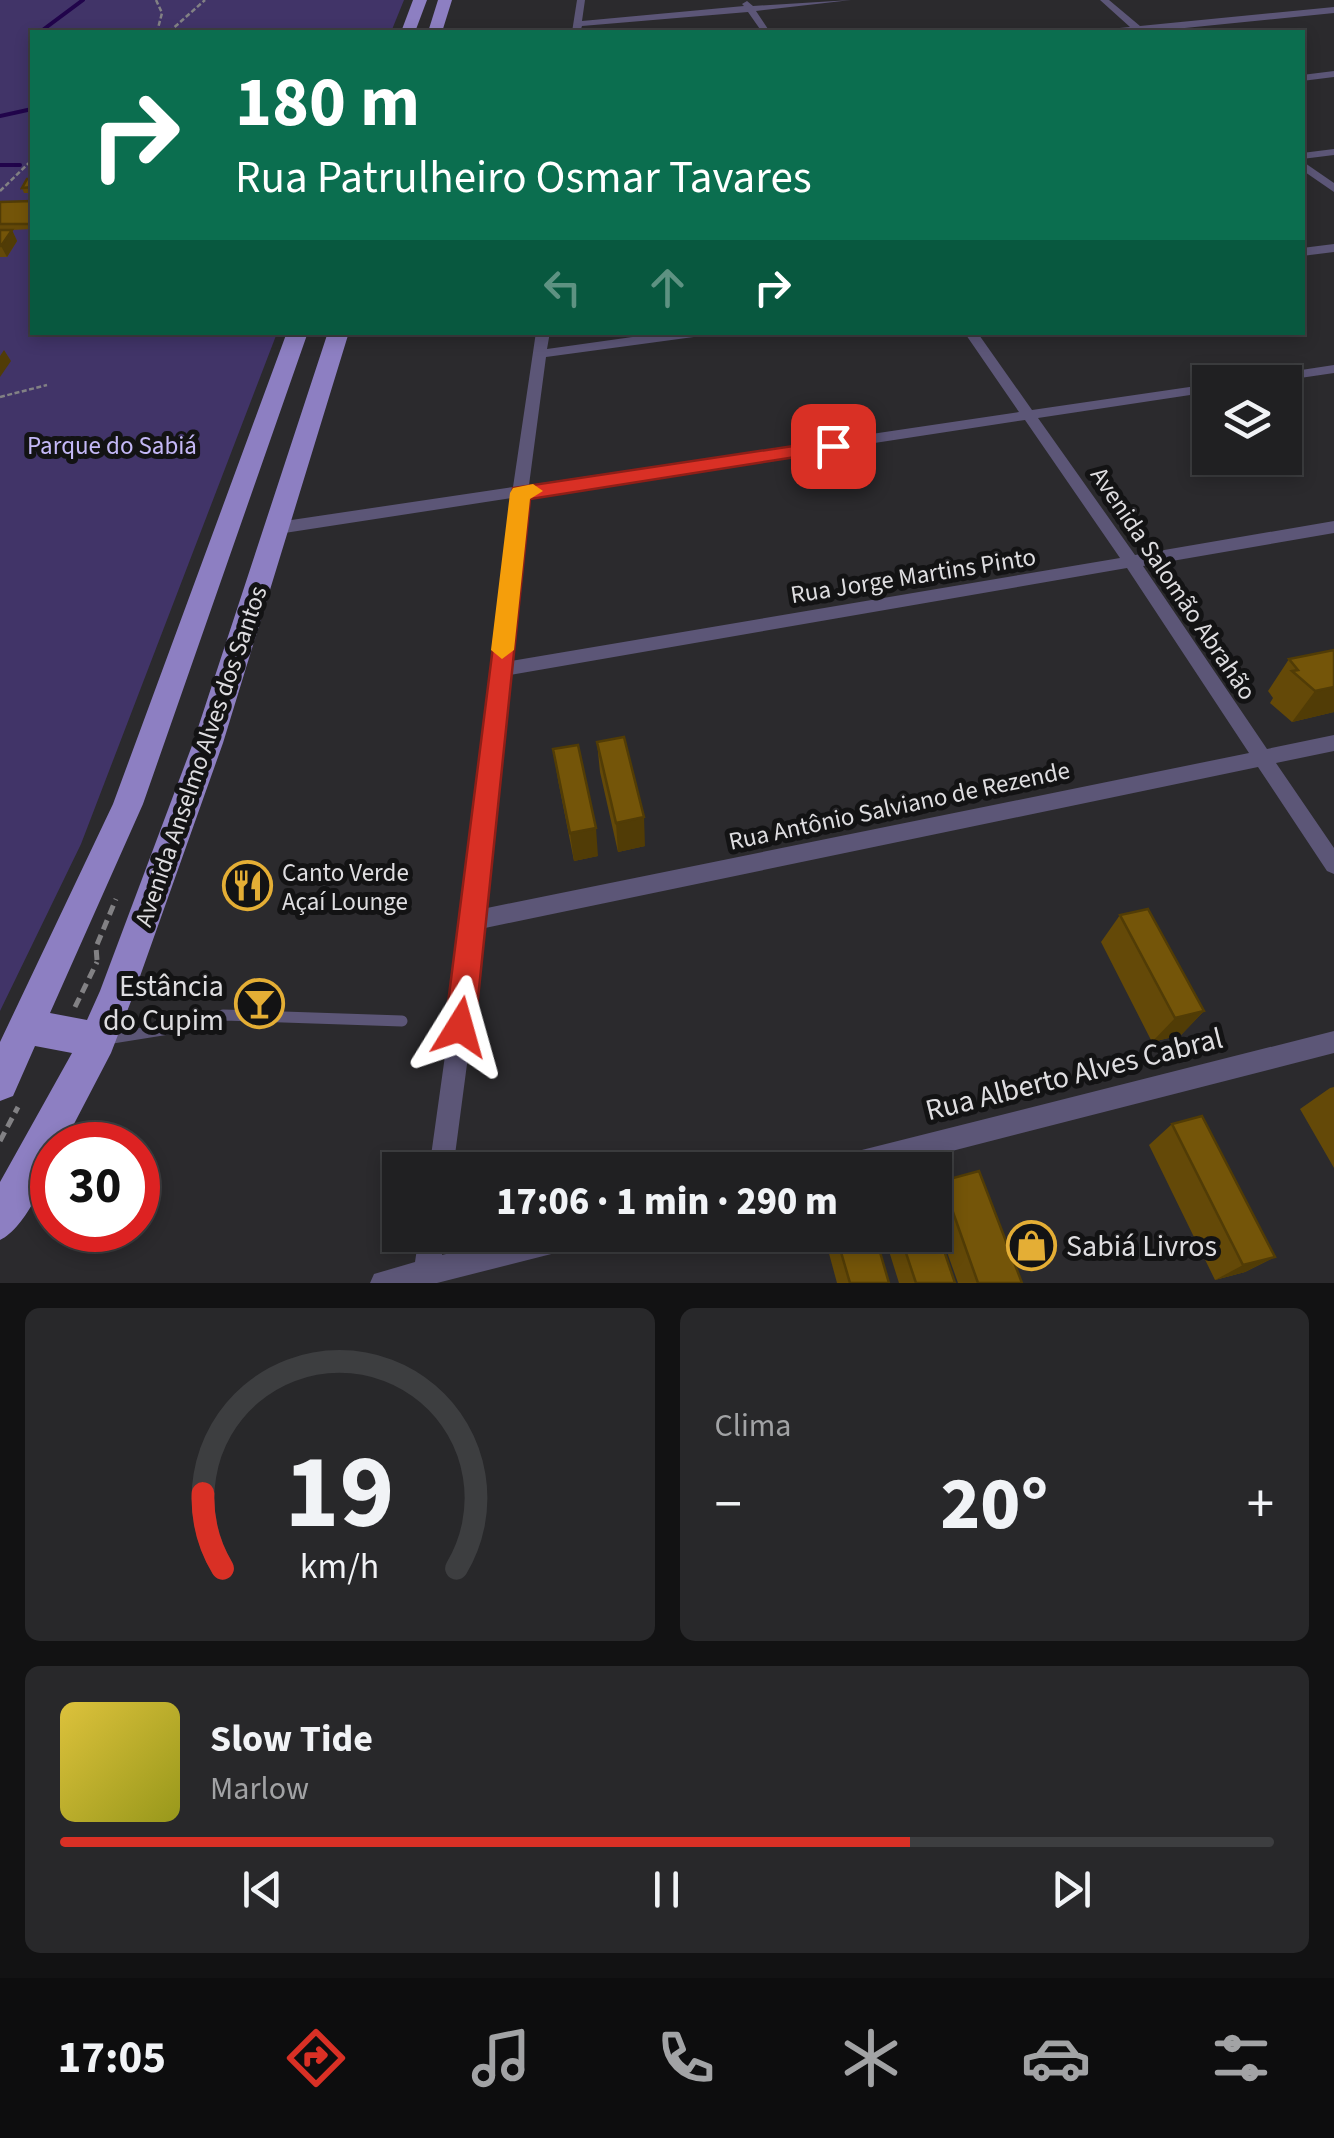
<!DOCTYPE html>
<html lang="pt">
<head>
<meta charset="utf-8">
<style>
	:root { --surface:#202022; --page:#28282a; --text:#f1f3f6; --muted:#a2a3a5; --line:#3d3e40; --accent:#d93025 }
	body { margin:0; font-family:"Source Sans 3",sans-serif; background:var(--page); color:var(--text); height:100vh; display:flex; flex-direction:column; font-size:38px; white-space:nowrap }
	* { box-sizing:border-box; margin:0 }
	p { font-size:32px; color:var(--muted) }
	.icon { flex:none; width:55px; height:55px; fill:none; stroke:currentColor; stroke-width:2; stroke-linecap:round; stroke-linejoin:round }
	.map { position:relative; height:1283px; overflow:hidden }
	.sheet { display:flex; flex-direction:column; gap:25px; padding:25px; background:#121213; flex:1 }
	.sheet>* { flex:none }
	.banner { position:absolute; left:30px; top:30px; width:1275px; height:305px; border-radius:0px; box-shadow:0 5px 15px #0003,0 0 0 2px var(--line); background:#0b6e4f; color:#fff; overflow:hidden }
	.fabs { position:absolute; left:1192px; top:365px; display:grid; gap:20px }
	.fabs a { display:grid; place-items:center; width:110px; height:110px; border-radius:0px; background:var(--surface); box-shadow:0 5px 15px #0003,0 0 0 2px var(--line); font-size:50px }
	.speed { position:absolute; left:30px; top:1122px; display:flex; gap:20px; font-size:50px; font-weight:700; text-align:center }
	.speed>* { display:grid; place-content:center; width:130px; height:130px; border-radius:50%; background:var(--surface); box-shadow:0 5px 15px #0003,0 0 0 2px var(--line); line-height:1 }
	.speed .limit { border:15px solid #d22; background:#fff; color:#111 }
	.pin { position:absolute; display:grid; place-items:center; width:85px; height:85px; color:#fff; margin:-42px; border-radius:20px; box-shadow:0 5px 15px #0006 }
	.me { position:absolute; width:110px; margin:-55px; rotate:8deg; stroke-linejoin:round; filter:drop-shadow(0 0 8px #0008) }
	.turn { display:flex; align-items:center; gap:35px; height:210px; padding:0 40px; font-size:45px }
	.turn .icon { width:130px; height:130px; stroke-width:2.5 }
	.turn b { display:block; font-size:70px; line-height:85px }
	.lanes { display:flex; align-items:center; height:95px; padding:0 40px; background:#0003; justify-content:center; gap:50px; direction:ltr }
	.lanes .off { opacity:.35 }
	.big { font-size:75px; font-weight:800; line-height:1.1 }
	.sheet .card { flex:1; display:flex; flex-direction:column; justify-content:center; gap:15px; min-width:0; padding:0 35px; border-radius:15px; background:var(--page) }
	.sheet .dial { align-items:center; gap:0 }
	.dial svg { height:260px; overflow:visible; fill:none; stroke:var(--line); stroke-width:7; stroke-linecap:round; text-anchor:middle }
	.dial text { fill:var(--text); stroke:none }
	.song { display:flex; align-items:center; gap:30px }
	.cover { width:120px; height:120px; border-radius:15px; background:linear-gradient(135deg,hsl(50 70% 55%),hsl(60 70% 35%)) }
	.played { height:10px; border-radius:5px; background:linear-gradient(90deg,var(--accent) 70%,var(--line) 70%) }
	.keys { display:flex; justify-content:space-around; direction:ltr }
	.heat { display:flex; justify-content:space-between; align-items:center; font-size:55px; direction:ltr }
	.sheet .tiles { flex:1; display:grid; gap:25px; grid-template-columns:1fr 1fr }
	.card:last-child { grid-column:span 2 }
	.trip { position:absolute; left:382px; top:1152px; width:570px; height:100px; border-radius:0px; background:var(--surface); box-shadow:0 5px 15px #0003,0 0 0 2px var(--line); font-weight:800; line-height:100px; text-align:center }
	.tab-bar { display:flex; height:160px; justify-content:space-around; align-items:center; background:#0d0d0e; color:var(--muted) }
	.tab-bar .icon { width:70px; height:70px }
	.tab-bar .current { color:var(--accent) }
	.tab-bar b { font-size:45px; color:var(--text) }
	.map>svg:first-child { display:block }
	.green { fill:#413468 }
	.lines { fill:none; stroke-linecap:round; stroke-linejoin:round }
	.stream { stroke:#21044b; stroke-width:4 }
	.path-far1 { stroke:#828184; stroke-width:2.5; stroke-dasharray:5 2.5; stroke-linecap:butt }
	.path { stroke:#828184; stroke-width:5; stroke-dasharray:10 6; stroke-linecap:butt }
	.service { stroke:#5c5677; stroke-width:11 }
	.minor { fill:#5c5677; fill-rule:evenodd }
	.primary { fill:#8d7fc2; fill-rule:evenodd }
	.wall { fill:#644908 }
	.shaded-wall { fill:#513c06 }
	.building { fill:#745509; stroke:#513c06; stroke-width:2.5 }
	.route { fill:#d93025; stroke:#8d1f18; stroke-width:2.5 }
	.slow { fill:#f59e0b }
	.labels { text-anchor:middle; stroke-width:10; stroke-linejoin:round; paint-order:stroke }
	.park-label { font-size:25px; fill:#c4b8f6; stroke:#131314 }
	.street-label { font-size:25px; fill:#dedde0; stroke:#131314 }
	.poi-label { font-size:25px; fill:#dedde0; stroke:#131314; text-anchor:start }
	.near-poi-label { font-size:30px; fill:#dedde0; stroke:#131314; text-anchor:end }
	.near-street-label { font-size:30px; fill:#dedde0; stroke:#131314 }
</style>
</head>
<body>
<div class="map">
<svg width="1334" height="1283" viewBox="0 0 1334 1283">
	<rect width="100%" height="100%" fill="#2b2a2d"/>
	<path class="green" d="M 0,0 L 404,0 L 391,32 L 32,32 L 32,332 L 277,333 L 81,844 L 0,1011 Z"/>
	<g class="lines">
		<path class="stream" d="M 40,32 L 83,0
			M 0,116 L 32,109
			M 0,165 L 20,165"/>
		<path class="path-far1" d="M 156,0 L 162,13 L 157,32
			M 169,32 L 205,0
			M 0,191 L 32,160
			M 0,397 L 47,385"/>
		<path class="path" d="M 97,960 L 96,947 L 116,899
			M 75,1007 L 97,962
			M 0,1141 L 18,1107"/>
		<path class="service" d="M 106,1039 L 181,1027 L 223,1015 L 402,1021"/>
		<path class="minor" d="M 577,0 L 585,0 L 582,21 L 744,6 L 742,4 L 747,1 L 753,6 L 851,0 L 756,11 L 770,32 L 762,32 L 748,12 L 582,26 L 580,32 L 572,32 Z
			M 1100,0 L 1109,0 L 1140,26 L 1334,7 L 1334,13 L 1145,32 L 1105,32 L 1109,29 L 1130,27 Z
			M 1334,71 L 1334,77 L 1302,81 L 1302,75 Z
			M 1334,149 L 1334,155 L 1302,159 L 1302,153 Z
			M 1302,161 L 1334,183 L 1334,192 L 1302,170 Z
			M 1334,244 L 1334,252 L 1302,256 L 1302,248 Z
			M 536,332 L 550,332 L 547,349 L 668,332 L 707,332 L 701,336 L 546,357 L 529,485 L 1019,412 L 964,332 L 977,332 L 1032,410 L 1210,384 L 1210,392 L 1038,418 L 1135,555 L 1334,521 L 1334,533 L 1143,566 L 1267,749 L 1334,735 L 1334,751 L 1276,763 L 1334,848 L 1334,874 L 1327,871 L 1258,767 L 485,928 L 453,1170 L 429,1170 L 464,920 L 512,498 L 278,534 L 270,528 L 278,522 L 513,487 ZM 1025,420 L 1120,558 L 511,661 L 527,496 ZM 1127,568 L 1249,753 L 487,908 L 510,675 Z
			M 1334,365 L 1334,373 L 1273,382 L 1241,382 L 1248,378 Z
			M 1334,1031 L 1334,1053 L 878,1170 L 818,1170 L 821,1161 L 830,1158 Z
			M 419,1235 L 445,1235 L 442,1255 L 524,1235 L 588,1235 L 584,1244 L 575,1248 L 437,1283 L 370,1283 L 374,1274 L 415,1262 Z"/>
		<path class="primary" d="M 413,0 L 427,0 L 415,32 L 401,32 Z
			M 438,0 L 452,0 L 442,32 L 428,32 Z
			M 287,332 L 308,332 L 143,804 L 50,1013 L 87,1020 L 100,991 L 193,743 L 328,332 L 349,332 L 223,743 L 133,996 L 111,1053 L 63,1145 L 52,1145 C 52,1172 25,1229 0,1240 L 0,1182 L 72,1053 L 35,1046 L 13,1096 L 0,1101 L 0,1042 L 113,804 Z"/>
	</g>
	<path class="wall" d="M 32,179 L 32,193 L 24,193 L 22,188 Z
		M 32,201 L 32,229 L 12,230 L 17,241 L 7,257 L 0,257 L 0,202 Z
		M 1334,650 L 1334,712 L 1292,722 L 1270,703 L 1273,698 L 1268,691 L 1289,659 Z
		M 597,742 L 645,846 L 618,852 L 600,772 Z
		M 553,749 L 598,856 L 574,861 L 558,780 Z
		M 1120,915 L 1204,1011 L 1181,1035 L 1152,1042 L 1101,942 Z
		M 1334,1087 L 1334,1168 L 1300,1109 L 1330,1088 Z
		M 1172,1124 L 1275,1257 L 1245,1272 L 1215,1280 L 1149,1145 Z
		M 942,1181 L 1022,1283 L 958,1283 L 935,1218 L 935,1191 Z
		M 824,1235 L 875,1235 L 889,1283 L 837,1283 Z
		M 884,1235 L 935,1235 L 955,1283 L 899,1283 Z"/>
	<path class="shaded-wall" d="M 12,230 L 17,241 L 7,257 L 1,246 Z
		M 4,350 L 11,361 L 0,377 L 0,356 Z
		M 1334,687 L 1334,712 L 1292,722 L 1315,691 Z
		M 644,817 L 645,846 L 618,852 L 616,823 Z
		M 596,828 L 598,856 L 574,861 L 570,833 Z
		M 1204,1011 L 1181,1035 L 1152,1042 L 1175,1018 Z
		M 1275,1257 L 1245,1272 L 1215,1280 L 1243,1265 Z"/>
	<path class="building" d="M 27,179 L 32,179 L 32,187 L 22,188 Z
		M 32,201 L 32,217 L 29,224 L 0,224 L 0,202 Z
		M 0,230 L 12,230 L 1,246 L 0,246 Z
		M 1334,650 L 1334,687 L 1315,691 L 1292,671 L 1298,670 L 1289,659 Z
		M 624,737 L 644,817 L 616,823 L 597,742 Z
		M 578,745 L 596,828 L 570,833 L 553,749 Z
		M 1148,909 L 1204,1011 L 1175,1018 L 1120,915 Z
		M 1202,1116 L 1275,1257 L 1243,1265 L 1172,1124 Z
		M 979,1171 L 1022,1283 L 978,1283 L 942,1181 Z
		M 935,1224 L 955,1283 L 916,1283 L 900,1235 L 935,1235 Z
		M 836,1235 L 875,1235 L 889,1283 L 850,1283 Z"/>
	<path class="route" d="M 833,440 L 842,446 L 840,450 L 530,499 L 475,1027 L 470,1038 L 460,1042 L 450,1038 L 445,1027 L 513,488 Z"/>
	<path class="slow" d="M 533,484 L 543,491 L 530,499 L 514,650 L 502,659 L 491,650 L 510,493 L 513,488 Z"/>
	<defs>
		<symbol id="restaurant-ring" viewBox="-11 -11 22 22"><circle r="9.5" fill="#131314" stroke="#e4ae35" stroke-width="1.5"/><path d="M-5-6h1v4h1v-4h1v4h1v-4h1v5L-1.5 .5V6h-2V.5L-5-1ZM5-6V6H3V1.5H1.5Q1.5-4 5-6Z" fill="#e4ae35"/></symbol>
		<symbol id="bar-ring" viewBox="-11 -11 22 22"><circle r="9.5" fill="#131314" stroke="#e4ae35" stroke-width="1.5"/><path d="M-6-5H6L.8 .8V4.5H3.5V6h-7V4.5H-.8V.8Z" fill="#e4ae35"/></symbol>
		<symbol id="shop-ring" viewBox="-11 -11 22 22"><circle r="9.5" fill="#131314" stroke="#e4ae35" stroke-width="1.5"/><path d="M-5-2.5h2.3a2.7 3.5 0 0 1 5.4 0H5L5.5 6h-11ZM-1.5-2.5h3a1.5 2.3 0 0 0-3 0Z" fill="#e4ae35"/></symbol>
	</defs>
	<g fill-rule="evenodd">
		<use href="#restaurant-ring" x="220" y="858" width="55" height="55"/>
		<use href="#bar-ring" x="232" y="976" width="55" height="55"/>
		<use href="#shop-ring" x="1004" y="1218" width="55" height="55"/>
	</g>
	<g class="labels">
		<g class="park-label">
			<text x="112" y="454">Parque do Sabiá</text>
		</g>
		<g class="street-label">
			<text transform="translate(913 575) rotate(-9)" y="9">Rua Jorge Martins Pinto</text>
			<text transform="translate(1174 583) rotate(56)" y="9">Avenida Salomão Abrahão</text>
			<text transform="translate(200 756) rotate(-71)" y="9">Avenida Anselmo Alves dos Santos</text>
			<text transform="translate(899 805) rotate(-12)" y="9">Rua Antônio Salviano de Rezende</text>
		</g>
		<g class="poi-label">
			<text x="282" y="881">Canto Verde<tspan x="282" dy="29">Açaí Lounge</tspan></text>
		</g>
		<g class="near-poi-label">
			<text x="224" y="996">Estância<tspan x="224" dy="34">do Cupim</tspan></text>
			<text x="1066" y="1256" text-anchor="start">Sabiá Livros</text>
		</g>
		<g class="near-street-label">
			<text transform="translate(1074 1074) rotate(-14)" y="10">Rua Alberto Alves Cabral</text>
		</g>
	</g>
</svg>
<div class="fabs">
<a><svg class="icon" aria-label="layers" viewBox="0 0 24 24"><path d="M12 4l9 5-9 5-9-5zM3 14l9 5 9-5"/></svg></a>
</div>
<div class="speed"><div class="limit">30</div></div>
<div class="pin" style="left:833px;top:446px;background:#d93025"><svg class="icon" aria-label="arrive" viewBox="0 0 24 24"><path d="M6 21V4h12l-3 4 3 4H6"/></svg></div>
<svg class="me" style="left:460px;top:1027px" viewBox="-20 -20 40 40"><path d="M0-17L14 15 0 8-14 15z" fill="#d93025" stroke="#fff" stroke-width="4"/></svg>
<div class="trip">17:06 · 1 min · 290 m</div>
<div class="banner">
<div class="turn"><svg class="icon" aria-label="right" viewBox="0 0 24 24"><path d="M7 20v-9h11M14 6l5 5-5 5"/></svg><div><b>180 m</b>Rua Patrulheiro Osmar Tavares</div></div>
<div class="lanes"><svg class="icon off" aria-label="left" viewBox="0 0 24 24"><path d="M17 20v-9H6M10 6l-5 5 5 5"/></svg><svg class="icon off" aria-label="ahead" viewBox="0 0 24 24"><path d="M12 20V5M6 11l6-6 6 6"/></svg><svg class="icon" aria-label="right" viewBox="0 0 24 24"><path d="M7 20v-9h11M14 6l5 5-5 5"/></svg></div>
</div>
</div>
<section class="sheet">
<div class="tiles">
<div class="card dial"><svg viewBox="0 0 100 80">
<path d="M14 69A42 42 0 1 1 86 69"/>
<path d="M14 69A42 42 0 0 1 8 46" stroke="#d93025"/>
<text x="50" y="56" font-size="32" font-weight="700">19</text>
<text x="50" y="72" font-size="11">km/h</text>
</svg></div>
<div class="card"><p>Clima</p>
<div class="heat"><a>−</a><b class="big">20°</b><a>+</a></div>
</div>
<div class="card">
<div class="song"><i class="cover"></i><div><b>Slow Tide</b><p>Marlow</p></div></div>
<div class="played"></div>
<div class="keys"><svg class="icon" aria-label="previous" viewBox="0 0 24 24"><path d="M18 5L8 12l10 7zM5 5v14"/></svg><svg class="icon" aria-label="pause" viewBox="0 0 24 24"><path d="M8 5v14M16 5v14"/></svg><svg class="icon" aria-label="next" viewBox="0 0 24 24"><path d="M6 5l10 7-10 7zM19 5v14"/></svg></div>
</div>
</div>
</section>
<nav class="tab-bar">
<b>17:05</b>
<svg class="icon current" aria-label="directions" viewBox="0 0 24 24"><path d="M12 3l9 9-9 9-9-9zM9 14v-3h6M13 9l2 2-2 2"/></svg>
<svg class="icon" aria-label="music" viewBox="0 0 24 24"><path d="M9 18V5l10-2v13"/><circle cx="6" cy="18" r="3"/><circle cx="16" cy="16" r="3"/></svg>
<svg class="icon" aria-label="phone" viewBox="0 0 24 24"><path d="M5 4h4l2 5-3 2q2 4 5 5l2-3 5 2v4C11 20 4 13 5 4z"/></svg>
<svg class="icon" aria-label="climate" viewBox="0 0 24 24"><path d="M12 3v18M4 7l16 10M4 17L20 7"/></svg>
<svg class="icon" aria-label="car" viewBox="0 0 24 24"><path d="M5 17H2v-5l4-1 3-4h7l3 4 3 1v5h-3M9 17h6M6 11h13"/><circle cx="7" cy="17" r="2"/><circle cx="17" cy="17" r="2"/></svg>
<svg class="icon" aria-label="filters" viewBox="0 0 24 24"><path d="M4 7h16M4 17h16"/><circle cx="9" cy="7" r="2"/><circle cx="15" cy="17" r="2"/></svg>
</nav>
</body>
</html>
